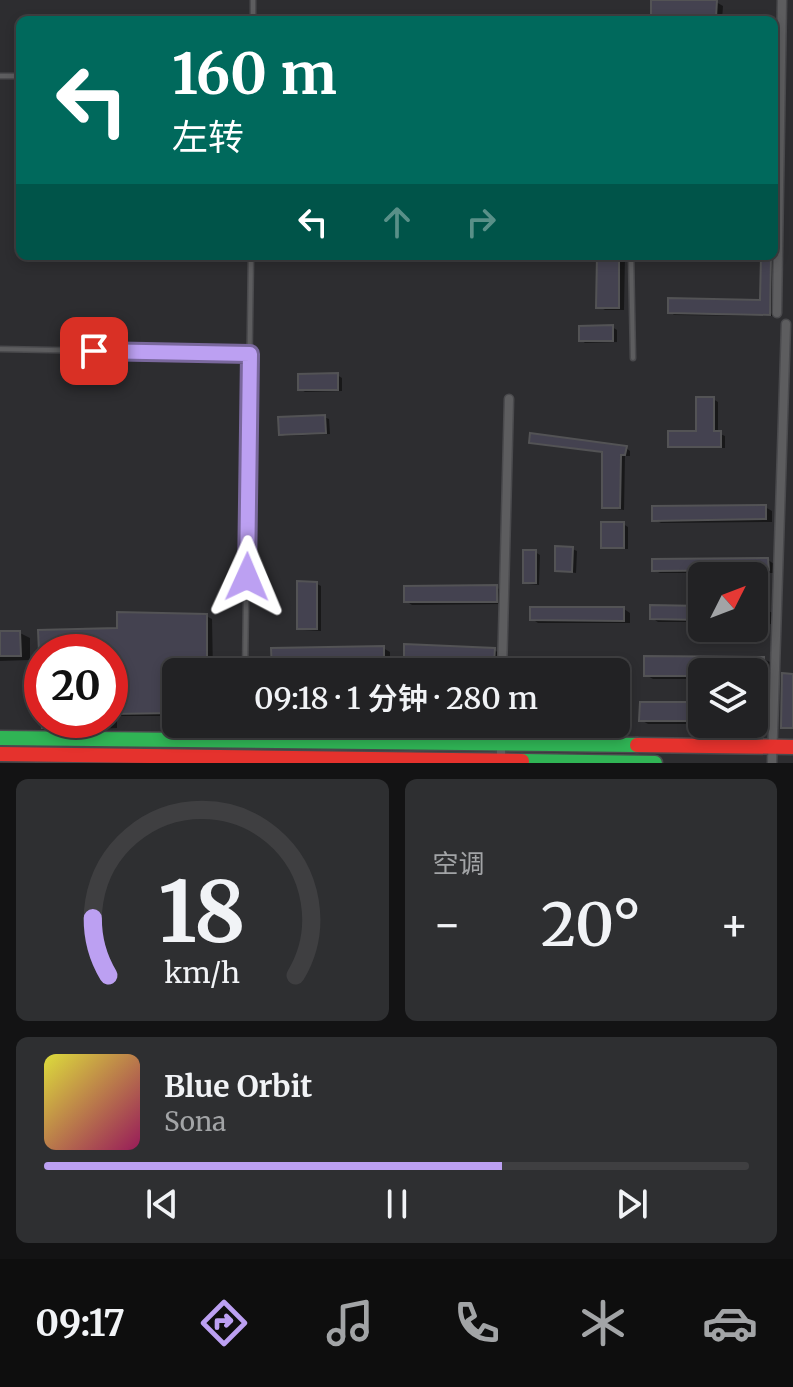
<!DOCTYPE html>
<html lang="zh">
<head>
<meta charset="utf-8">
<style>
	:root { --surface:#222224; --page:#2e2f31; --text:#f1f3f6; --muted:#a2a4a6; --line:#3f3f41; --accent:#bca0f2 }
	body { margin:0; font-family:Merriweather,"Noto Sans SC",serif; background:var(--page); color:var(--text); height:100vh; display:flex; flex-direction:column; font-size:30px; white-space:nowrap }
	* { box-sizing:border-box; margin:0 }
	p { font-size:26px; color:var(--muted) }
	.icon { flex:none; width:44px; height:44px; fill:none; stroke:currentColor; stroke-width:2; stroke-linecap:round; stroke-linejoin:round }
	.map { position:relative; height:763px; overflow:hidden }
	.drawer { display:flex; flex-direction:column; gap:16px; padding:16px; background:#131314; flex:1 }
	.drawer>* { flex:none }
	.top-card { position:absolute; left:16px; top:16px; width:762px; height:244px; border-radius:12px; box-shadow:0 4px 12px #0003,0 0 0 2px var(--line); background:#00695c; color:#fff; overflow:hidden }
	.needle { width:52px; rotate:48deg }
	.fabs { position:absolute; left:688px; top:562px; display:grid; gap:16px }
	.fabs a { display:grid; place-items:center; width:80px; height:80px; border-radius:12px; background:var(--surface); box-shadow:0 4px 12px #0003,0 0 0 2px var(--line); font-size:40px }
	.speed { position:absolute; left:24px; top:634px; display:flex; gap:16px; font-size:40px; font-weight:700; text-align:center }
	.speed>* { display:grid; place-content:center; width:104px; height:104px; border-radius:50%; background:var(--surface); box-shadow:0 4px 12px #0003,0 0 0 2px var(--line); line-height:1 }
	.speed .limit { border:12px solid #d22; background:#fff; color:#111 }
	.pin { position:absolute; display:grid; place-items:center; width:68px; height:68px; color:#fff; margin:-34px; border-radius:16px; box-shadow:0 4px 12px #0006 }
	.me { position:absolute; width:88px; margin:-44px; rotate:1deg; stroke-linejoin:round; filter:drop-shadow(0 0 6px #0008) }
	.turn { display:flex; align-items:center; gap:28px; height:168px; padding:0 24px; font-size:36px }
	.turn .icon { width:104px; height:104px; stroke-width:2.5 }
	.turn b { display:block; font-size:56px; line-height:68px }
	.lanes { display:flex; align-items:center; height:76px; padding:0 24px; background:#0003; justify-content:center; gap:40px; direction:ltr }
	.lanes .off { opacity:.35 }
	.big { font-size:60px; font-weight:600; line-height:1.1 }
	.drawer .card { flex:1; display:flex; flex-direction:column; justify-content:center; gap:12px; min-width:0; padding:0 28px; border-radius:12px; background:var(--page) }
	.drawer .dial { align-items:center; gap:0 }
	.dial svg { height:208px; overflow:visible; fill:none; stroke:var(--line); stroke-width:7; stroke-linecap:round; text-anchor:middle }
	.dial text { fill:var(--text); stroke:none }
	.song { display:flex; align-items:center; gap:24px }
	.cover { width:96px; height:96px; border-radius:12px; background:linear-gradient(135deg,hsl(60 70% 55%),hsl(330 70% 35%)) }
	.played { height:8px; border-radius:4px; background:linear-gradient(90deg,var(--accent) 65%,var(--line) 65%) }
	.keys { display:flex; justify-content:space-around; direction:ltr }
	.heat { display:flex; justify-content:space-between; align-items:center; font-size:44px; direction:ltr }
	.drawer .tiles { flex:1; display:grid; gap:16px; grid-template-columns:1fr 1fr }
	.card:last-child { grid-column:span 2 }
	.trip { position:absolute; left:162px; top:658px; width:468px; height:80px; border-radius:12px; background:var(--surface); box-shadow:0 4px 12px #0003,0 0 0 2px var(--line); font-weight:600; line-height:80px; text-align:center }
	.tab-bar { display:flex; height:128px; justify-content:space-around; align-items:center; background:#0e0e0e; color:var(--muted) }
	.tab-bar .icon { width:56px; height:56px }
	.tab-bar .on { color:var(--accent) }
	.tab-bar b { font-size:36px; color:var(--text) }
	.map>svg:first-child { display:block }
	.shadow { fill:#0007 }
	.building { fill:#444250; stroke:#535355; stroke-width:2 }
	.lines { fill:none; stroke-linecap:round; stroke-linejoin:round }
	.lane-casing { stroke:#4a4a4d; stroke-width:7 }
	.street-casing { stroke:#4a4a4d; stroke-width:11 }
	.fast-casing { stroke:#4a4a4d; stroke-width:17 }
	.jam-casing { stroke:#4a4a4d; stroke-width:17 }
	.lane { stroke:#5d5d5f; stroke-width:4 }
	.street { stroke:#5d5d5f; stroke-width:8 }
	.fast { stroke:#30b455; stroke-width:14 }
	.jam { stroke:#e5322d; stroke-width:14 }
	.route-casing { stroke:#7a689d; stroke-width:20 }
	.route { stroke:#bca0f2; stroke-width:14 }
</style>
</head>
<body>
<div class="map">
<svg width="793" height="763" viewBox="0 0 793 763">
	<rect width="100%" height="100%" fill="#2d2d30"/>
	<path class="shadow" d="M 716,2 L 723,6 L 722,20 L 659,19 L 653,15 Z
		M 774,243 L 774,316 L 674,315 L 670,312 L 762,302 L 763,256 L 774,256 Z
		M 599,256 L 625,256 L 624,310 L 605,310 L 598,306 Z
		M 612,327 L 617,330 L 617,342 L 585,343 L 581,340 Z
		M 337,375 L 342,378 L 342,391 L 305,392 L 300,389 Z
		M 713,399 L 718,402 L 718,433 L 725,436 L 725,448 L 674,448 L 670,446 L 698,433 Z
		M 324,417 L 329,419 L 330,434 L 285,436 L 281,434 Z
		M 531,442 L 626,448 L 630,451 L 630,456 L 625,456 L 624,510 L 604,507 L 604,453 Z
		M 765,507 L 772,511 L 772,522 L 661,523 L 654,519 Z
		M 623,524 L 628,527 L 628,549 L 608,549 L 603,547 Z
		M 572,549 L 577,551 L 576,573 L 557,570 Z
		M 535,552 L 540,555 L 539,585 L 529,584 L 525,582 Z
		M 768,560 L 774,564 L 774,573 L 660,573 L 654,570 Z
		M 317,584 L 321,586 L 321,631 L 303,630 L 299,628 Z
		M 496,587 L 502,591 L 503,604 L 412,605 L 406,601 Z
		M 702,608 L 702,622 L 658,622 L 652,618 Z
		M 624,609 L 630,613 L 630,623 L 538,623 L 532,619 Z
		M 754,610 L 766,610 L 773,613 L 773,624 L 754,624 Z
		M 206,616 L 212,619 L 213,672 L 176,672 L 176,716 L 117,716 L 117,728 L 50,731 L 44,727 L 43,720 L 110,720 L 110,652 L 42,652 L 42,680 L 40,632 L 119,630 Z
		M 0,633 L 20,633 L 30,638 L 30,660 L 0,661 Z
		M 383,648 L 390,652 L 390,670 L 270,672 Z
		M 494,650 L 501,654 L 500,668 L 412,664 L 406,660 Z
		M 763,659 L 770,662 L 770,679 L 754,679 L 754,672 L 702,672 L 702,679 L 653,679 L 646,675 Z
		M 621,660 L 627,664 L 627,674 L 538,672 L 533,669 Z
		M 702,704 L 702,724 L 648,724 L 641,720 Z
		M 754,704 L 765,708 L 765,724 L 726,724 L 754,724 Z
		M 409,724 L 500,724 L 500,727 Z"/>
	<path class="building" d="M 651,0 L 717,0 L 716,18 L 651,16 Z
		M 597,256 L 619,256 L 619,308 L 596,308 Z
		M 761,256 L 771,256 L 770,315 L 668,313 L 668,298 L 760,300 Z
		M 613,325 L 613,341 L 579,341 L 579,326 Z
		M 338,373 L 338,390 L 298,390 L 298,374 Z
		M 696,397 L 714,397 L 714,431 L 721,431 L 721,447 L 668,447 L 668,431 L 696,431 Z
		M 325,415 L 326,433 L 279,435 L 278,417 Z
		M 530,433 L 627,446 L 625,455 L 621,455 L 620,508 L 602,508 L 602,452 L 529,443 Z
		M 766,505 L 766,519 L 652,521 L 652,506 Z
		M 601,522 L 624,522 L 624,548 L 601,548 Z
		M 555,546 L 573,547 L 572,572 L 555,571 Z
		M 523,550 L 536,550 L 536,583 L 523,583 Z
		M 768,558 L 769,570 L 652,571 L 652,559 Z
		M 297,581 L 317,582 L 317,629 L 297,629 Z
		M 497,585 L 497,602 L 404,602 L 404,586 Z
		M 650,605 L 702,606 L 702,620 L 650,619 Z
		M 530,607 L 624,607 L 624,621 L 530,620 Z
		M 117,612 L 207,614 L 207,672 L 176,672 L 176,713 L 110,714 L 110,652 L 39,652 L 38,630 L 117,628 Z
		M 0,631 L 20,631 L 21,656 L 0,656 Z
		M 404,644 L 495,648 L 494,665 L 404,661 Z
		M 384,646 L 384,667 L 272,672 L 271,648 Z
		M 644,656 L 764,657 L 764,676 L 754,676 L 754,672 L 702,672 L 702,676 L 644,676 Z
		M 531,657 L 621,658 L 621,671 L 531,670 Z
		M 782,673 L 793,674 L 793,728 L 781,728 Z
		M 640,702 L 702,702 L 702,721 L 639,721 Z
		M 41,720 L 99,720 L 99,726 L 42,728 Z"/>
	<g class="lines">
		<defs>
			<path id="lane" d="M 253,20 L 253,0
				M 0,76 L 20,76
				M 631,256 L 633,358
				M 0,349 L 250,354
				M 245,672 L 251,256
				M 244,738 L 244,724"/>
			<path id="street" d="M 777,313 L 782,0
				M 502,672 L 509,399
				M 501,762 L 501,724
				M 772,763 L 786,324"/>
			<path id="fast" d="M 0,738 L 637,745
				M 522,761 L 655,763"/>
			<path id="jam" d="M 637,745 L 793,747
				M 0,754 L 522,761"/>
		</defs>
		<use href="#lane" class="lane-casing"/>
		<use href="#street" class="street-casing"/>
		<use href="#fast" class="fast-casing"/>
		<use href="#jam" class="jam-casing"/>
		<use href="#lane" class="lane"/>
		<use href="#street" class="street"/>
		<use href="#fast" class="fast"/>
		<use href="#jam" class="jam"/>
	</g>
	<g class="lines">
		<defs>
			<path id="route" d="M 94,351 L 250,354 L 247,577"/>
		</defs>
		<use href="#route" class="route-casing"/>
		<use href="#route" class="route"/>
	</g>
</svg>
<div class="fabs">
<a><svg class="needle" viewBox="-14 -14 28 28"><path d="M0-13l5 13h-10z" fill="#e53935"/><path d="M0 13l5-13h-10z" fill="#a2a4a6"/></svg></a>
<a><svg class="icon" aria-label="layers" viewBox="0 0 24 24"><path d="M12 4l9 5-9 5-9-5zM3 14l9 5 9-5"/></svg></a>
</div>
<div class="speed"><div class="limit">20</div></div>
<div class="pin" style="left:94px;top:351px;background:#d93025"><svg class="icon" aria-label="arrive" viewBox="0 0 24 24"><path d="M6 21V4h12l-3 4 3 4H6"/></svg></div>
<svg class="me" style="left:247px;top:577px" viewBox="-20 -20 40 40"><path d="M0-17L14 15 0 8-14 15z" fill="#bca0f2" stroke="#fff" stroke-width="4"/></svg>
<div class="trip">09:18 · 1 分钟 · 280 m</div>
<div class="top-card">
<div class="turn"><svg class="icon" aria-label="left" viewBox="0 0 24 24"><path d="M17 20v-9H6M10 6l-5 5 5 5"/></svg><div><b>160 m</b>左转</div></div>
<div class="lanes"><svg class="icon" aria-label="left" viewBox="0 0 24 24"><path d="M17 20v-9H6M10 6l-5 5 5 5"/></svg><svg class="icon off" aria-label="ahead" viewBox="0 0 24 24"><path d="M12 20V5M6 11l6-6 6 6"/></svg><svg class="icon off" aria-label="right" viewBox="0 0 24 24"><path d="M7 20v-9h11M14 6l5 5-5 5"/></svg></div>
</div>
</div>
<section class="drawer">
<div class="tiles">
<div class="card dial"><svg viewBox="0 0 100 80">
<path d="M14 69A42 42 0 1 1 86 69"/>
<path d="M14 69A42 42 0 0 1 8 47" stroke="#bca0f2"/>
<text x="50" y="56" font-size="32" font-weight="700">18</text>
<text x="50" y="72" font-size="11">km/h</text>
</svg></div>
<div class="card"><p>空调</p>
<div class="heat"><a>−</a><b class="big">20°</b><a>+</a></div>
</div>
<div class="card">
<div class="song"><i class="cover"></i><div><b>Blue Orbit</b><p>Sona</p></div></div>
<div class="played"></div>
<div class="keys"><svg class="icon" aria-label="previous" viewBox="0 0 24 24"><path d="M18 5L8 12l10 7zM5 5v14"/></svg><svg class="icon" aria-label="pause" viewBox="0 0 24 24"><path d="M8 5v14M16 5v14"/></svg><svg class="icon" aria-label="next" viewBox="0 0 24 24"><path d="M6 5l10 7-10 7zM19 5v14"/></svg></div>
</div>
</div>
</section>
<nav class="tab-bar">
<b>09:17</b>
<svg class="icon on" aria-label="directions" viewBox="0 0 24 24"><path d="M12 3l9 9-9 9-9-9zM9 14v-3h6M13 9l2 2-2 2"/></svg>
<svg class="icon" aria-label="music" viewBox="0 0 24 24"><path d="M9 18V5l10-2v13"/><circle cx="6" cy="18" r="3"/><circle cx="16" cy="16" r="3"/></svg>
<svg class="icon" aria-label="phone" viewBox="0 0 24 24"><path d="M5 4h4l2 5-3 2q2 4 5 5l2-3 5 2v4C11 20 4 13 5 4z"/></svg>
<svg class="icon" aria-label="climate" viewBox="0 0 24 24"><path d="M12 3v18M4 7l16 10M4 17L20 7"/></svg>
<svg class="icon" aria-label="car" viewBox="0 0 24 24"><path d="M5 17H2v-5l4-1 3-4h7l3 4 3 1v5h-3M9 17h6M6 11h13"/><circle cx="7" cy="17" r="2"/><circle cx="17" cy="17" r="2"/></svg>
</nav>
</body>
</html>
